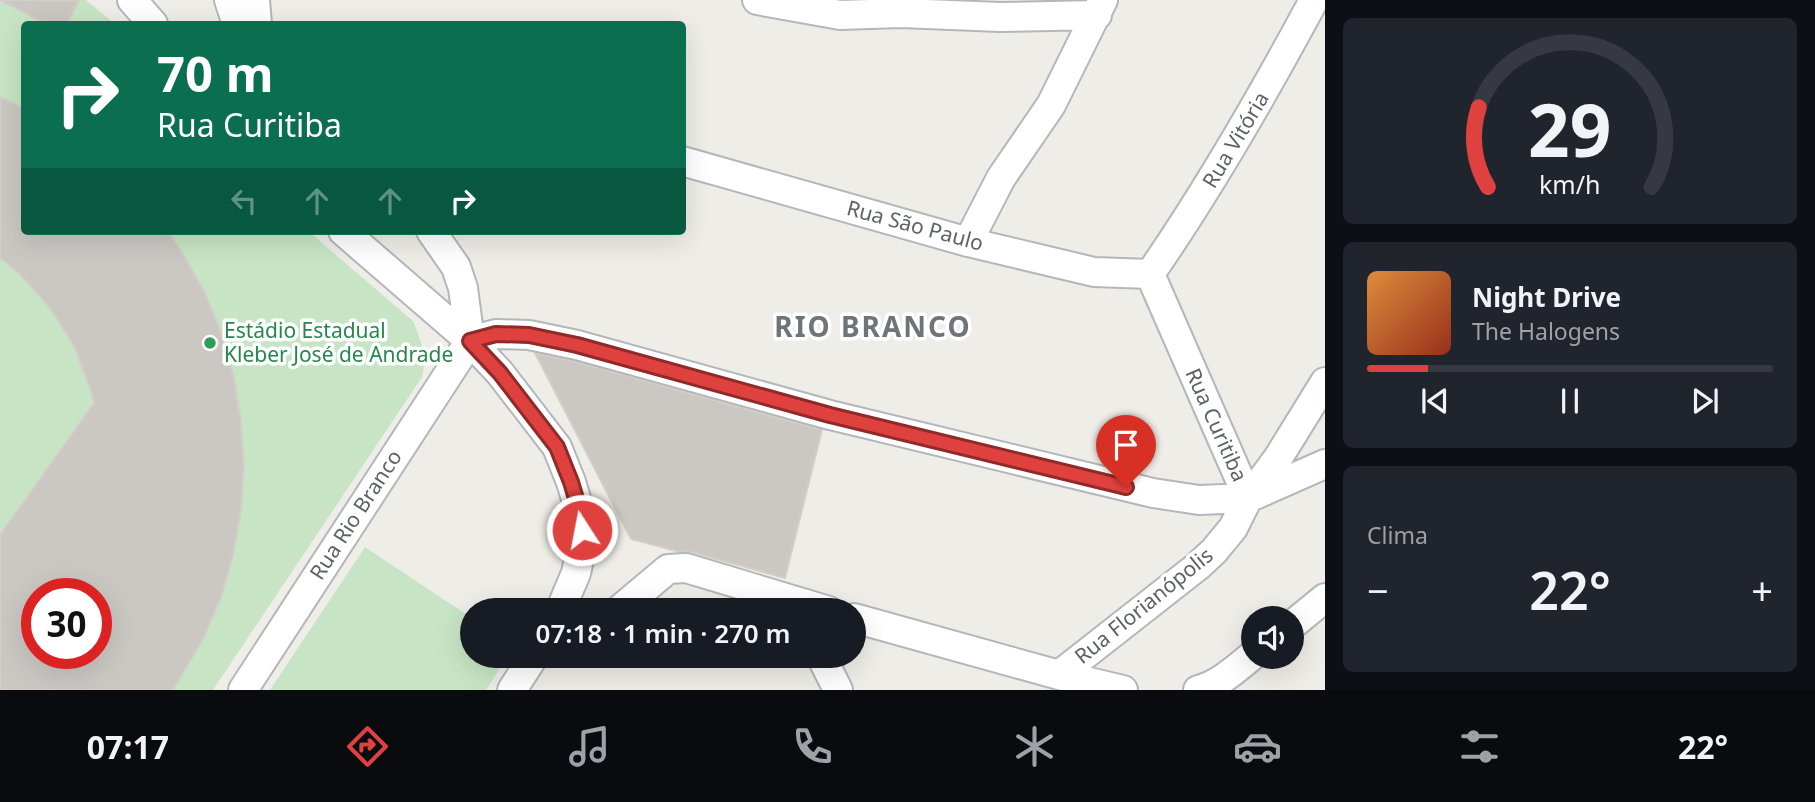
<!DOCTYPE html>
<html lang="pt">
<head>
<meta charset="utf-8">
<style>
	:root { --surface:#171b24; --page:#20242c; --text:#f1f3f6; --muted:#9ea1a6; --line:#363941; --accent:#de413e }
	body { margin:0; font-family:"Noto Sans",sans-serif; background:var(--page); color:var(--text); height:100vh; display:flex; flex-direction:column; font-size:26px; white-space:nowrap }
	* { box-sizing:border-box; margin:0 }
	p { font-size:23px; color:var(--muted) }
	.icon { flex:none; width:38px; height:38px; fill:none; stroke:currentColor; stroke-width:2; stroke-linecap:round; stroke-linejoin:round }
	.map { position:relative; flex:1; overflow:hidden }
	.side { display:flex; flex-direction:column; gap:18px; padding:18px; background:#0d0f14; width:490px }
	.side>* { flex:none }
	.hud { position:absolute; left:21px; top:21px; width:665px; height:214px; border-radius:7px; box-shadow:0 7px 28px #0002; background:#0b6e4f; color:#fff; overflow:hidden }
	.fabs { position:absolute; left:1241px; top:606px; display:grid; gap:14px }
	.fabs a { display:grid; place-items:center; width:63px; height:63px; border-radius:50%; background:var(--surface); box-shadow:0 7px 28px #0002; font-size:35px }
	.speed { position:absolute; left:21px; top:578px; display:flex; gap:14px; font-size:35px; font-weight:700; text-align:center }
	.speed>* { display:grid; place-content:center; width:91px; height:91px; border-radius:50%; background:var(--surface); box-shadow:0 7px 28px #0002; line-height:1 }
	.speed .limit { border:10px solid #d22; background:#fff; color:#111 }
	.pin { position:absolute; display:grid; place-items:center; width:60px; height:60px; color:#fff; margin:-72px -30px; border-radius:50% 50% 50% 0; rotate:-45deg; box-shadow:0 0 7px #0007 }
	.pin .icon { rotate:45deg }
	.me { position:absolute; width:77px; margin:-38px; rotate:349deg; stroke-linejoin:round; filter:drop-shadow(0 0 5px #0008) }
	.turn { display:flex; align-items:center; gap:24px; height:147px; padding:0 21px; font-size:32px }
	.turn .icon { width:91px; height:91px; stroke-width:2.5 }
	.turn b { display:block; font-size:49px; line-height:60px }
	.lanes { display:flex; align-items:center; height:66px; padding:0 21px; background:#0003; justify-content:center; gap:35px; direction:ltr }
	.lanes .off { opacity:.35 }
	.big { font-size:52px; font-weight:600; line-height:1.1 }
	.side .tile { flex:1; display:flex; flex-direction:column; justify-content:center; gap:10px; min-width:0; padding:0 24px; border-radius:10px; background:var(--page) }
	.side .dial { align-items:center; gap:0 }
	.dial svg { height:182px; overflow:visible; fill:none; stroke:var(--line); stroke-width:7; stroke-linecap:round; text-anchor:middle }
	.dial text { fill:var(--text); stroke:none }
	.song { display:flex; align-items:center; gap:21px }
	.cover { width:84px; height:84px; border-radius:10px; background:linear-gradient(135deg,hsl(30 70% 55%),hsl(10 70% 35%)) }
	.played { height:7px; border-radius:4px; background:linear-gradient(90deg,var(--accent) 15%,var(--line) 15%) }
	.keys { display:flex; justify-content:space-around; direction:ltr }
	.heat { display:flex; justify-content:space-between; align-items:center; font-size:38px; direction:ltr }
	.trip { position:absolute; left:460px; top:598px; width:406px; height:70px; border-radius:35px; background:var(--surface); box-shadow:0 7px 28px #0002; font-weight:600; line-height:70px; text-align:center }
	.menu { display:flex; height:112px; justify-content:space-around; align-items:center; background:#090b0e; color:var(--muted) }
	.menu .icon { width:49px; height:49px }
	.menu .selected { color:var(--accent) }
	.menu b { font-size:32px; color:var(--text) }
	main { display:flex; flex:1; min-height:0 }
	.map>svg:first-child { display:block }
	.park { fill:#c7e5c5; fill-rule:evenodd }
	.building { fill:#cbc8c4; stroke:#d4cfc6; stroke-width:2; fill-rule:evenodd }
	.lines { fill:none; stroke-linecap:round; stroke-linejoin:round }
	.minor-casing { stroke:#b4b7ba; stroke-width:32 }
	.minor { stroke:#fff; stroke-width:28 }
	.route-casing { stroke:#902a28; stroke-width:18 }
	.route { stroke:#de413e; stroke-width:12 }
	.leisure-dot { fill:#2e9e5b; stroke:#fff; stroke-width:2.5 }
	.labels { text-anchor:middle; stroke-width:7; stroke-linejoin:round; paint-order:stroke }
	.street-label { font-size:21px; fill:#5e6266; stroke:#fff }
	.leisure-label { font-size:21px; fill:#27864d; stroke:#fff; text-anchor:start }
	.district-label { font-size:28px; font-weight:bold; letter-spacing:2px; fill:#6f7478; stroke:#fff }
</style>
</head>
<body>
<main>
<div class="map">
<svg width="1325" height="690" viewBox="0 0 1325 690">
	<rect width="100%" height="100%" fill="#efede7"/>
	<path class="park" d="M 0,0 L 86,0 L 115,24 L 24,24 L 24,231 L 308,231 L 413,321 C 421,339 427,357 422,377 L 213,690 L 0,690 ZM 37,593 L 96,593 L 96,653 L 37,653 Z
		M 365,547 L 472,618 L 472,656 L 508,656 L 486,690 L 270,690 Z"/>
	<path class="building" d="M 0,0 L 79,0 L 67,24 L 45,24 Z
		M 0,97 L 24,108 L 24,231 L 167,231 L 183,254 L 205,293 L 222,335 L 234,378 L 241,422 L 244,467 L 241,511 L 233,555 L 221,598 L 203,639 L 173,690 L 0,690 L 0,535 L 94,403 L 90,388 L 74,346 L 50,308 L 20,274 L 0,258 ZM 37,593 L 96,593 L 96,653 L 37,653 Z
		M 535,353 L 573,361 L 822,430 L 785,578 L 691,552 L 680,552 L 631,539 Z"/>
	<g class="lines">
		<defs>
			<path id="minor" d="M 132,0 L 153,24
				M 229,0 L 237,24
				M 255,0 L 257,24
				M 757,0 L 840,15 L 901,13 L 1000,17 L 1097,15
				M 682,161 L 968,242 L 1094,272 L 1150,274
				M 343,231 L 470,341 L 500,373 L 557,447 L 571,482 L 580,512 L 582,530 L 581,550 L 576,573 L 560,611
				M 431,231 L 456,267 L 463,288 L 470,341
				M 968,242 L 1001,178 L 1051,105 L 1103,0
				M 1150,274 C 1211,186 1263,95 1314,0
				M 1150,274 L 1248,498
				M 470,341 L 496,334 L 529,335 L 577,345 L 830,415 L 1153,493 L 1199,500 L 1248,498
				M 1250,496 L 1278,458 L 1325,382
				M 618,611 L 668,569 L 686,568 L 829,611
				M 854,618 L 1059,675 L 1123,690
				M 1292,625 L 1325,598
				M 821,656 L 838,690
				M 1059,675 L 1198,566 L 1214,551 L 1233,528 L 1248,498 L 1325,464
				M 243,690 L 470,341
				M 512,690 L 534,656
				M 1198,690 C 1219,685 1237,668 1253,655"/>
		</defs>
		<use href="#minor" class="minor-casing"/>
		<use href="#minor" class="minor"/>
	</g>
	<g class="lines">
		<defs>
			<path id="route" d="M 582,530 L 580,512 L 571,482 L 557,447 L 500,373 L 470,341 L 496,334 L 529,335 L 577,345 L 830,415 L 1126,487"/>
		</defs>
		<use href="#route" class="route-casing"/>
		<use href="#route" class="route"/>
	</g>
	<circle class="leisure-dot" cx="210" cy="343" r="7"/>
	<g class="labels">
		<g class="street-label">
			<text transform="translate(1236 140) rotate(-59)" y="7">Rua Vitória</text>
			<text transform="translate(915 226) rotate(15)" y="7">Rua São Paulo</text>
			<text transform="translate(1216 425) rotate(66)" y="7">Rua Curitiba</text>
			<text transform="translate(356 515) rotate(-57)" y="7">Rua Rio Branco</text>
			<text transform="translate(1144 606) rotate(-39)" y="7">Rua Florianópolis</text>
		</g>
		<g class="leisure-label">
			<text x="224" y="338">Estádio Estadual<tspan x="224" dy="24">Kleber José de Andrade</tspan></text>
		</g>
		<g class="district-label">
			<text x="873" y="337">RIO BRANCO</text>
		</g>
	</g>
</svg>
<div class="fabs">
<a><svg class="icon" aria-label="sound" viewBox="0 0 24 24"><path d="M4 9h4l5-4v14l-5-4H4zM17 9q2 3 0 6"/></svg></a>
</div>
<div class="speed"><div class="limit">30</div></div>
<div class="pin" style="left:1126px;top:487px;background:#d93025"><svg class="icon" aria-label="arrive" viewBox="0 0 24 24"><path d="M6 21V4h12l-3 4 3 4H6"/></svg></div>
<svg class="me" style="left:582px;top:530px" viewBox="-20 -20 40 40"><circle r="17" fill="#de413e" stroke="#fff" stroke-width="3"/><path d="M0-11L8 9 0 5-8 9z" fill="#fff"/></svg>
<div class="trip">07:18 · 1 min · 270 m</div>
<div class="hud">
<div class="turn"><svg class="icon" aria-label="right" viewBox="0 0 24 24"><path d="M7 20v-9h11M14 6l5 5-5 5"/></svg><div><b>70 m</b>Rua Curitiba</div></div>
<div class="lanes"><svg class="icon off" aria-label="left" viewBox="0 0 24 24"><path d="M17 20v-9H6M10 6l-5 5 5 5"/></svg><svg class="icon off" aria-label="ahead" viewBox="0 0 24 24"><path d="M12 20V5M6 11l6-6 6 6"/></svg><svg class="icon off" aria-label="ahead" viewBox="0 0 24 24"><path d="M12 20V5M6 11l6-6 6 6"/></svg><svg class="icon" aria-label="right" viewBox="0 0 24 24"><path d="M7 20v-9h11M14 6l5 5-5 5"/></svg></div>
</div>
</div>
<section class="side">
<div class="tile dial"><svg viewBox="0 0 100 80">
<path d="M14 69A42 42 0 1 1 86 69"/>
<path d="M14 69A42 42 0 0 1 10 34" stroke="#de413e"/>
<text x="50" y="56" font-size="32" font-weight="700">29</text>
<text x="50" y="72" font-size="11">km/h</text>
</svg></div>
<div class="tile">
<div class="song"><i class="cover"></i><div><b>Night Drive</b><p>The Halogens</p></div></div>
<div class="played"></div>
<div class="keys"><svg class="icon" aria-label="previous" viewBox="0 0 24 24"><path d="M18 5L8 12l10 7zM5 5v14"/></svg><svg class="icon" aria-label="pause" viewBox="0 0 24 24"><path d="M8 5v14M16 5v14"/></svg><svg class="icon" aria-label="next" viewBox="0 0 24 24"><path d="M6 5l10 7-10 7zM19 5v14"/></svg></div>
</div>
<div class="tile"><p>Clima</p>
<div class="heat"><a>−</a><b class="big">22°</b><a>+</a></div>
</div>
</section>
</main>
<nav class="menu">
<b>07:17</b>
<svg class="icon selected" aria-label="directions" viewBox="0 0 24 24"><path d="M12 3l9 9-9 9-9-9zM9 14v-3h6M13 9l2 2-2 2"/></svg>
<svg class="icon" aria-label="music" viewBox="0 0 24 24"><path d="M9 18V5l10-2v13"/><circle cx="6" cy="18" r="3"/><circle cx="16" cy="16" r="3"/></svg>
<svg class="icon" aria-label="phone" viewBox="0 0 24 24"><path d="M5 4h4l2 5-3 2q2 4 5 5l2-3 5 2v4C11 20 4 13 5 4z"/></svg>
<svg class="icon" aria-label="climate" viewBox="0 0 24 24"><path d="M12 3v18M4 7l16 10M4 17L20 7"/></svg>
<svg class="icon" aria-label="car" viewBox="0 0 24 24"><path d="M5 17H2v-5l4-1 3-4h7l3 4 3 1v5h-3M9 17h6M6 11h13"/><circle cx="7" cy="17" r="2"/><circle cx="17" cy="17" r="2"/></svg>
<svg class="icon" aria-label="filters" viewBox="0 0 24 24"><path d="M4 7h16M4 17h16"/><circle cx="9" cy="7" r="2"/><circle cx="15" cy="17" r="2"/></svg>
<b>22°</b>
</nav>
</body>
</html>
